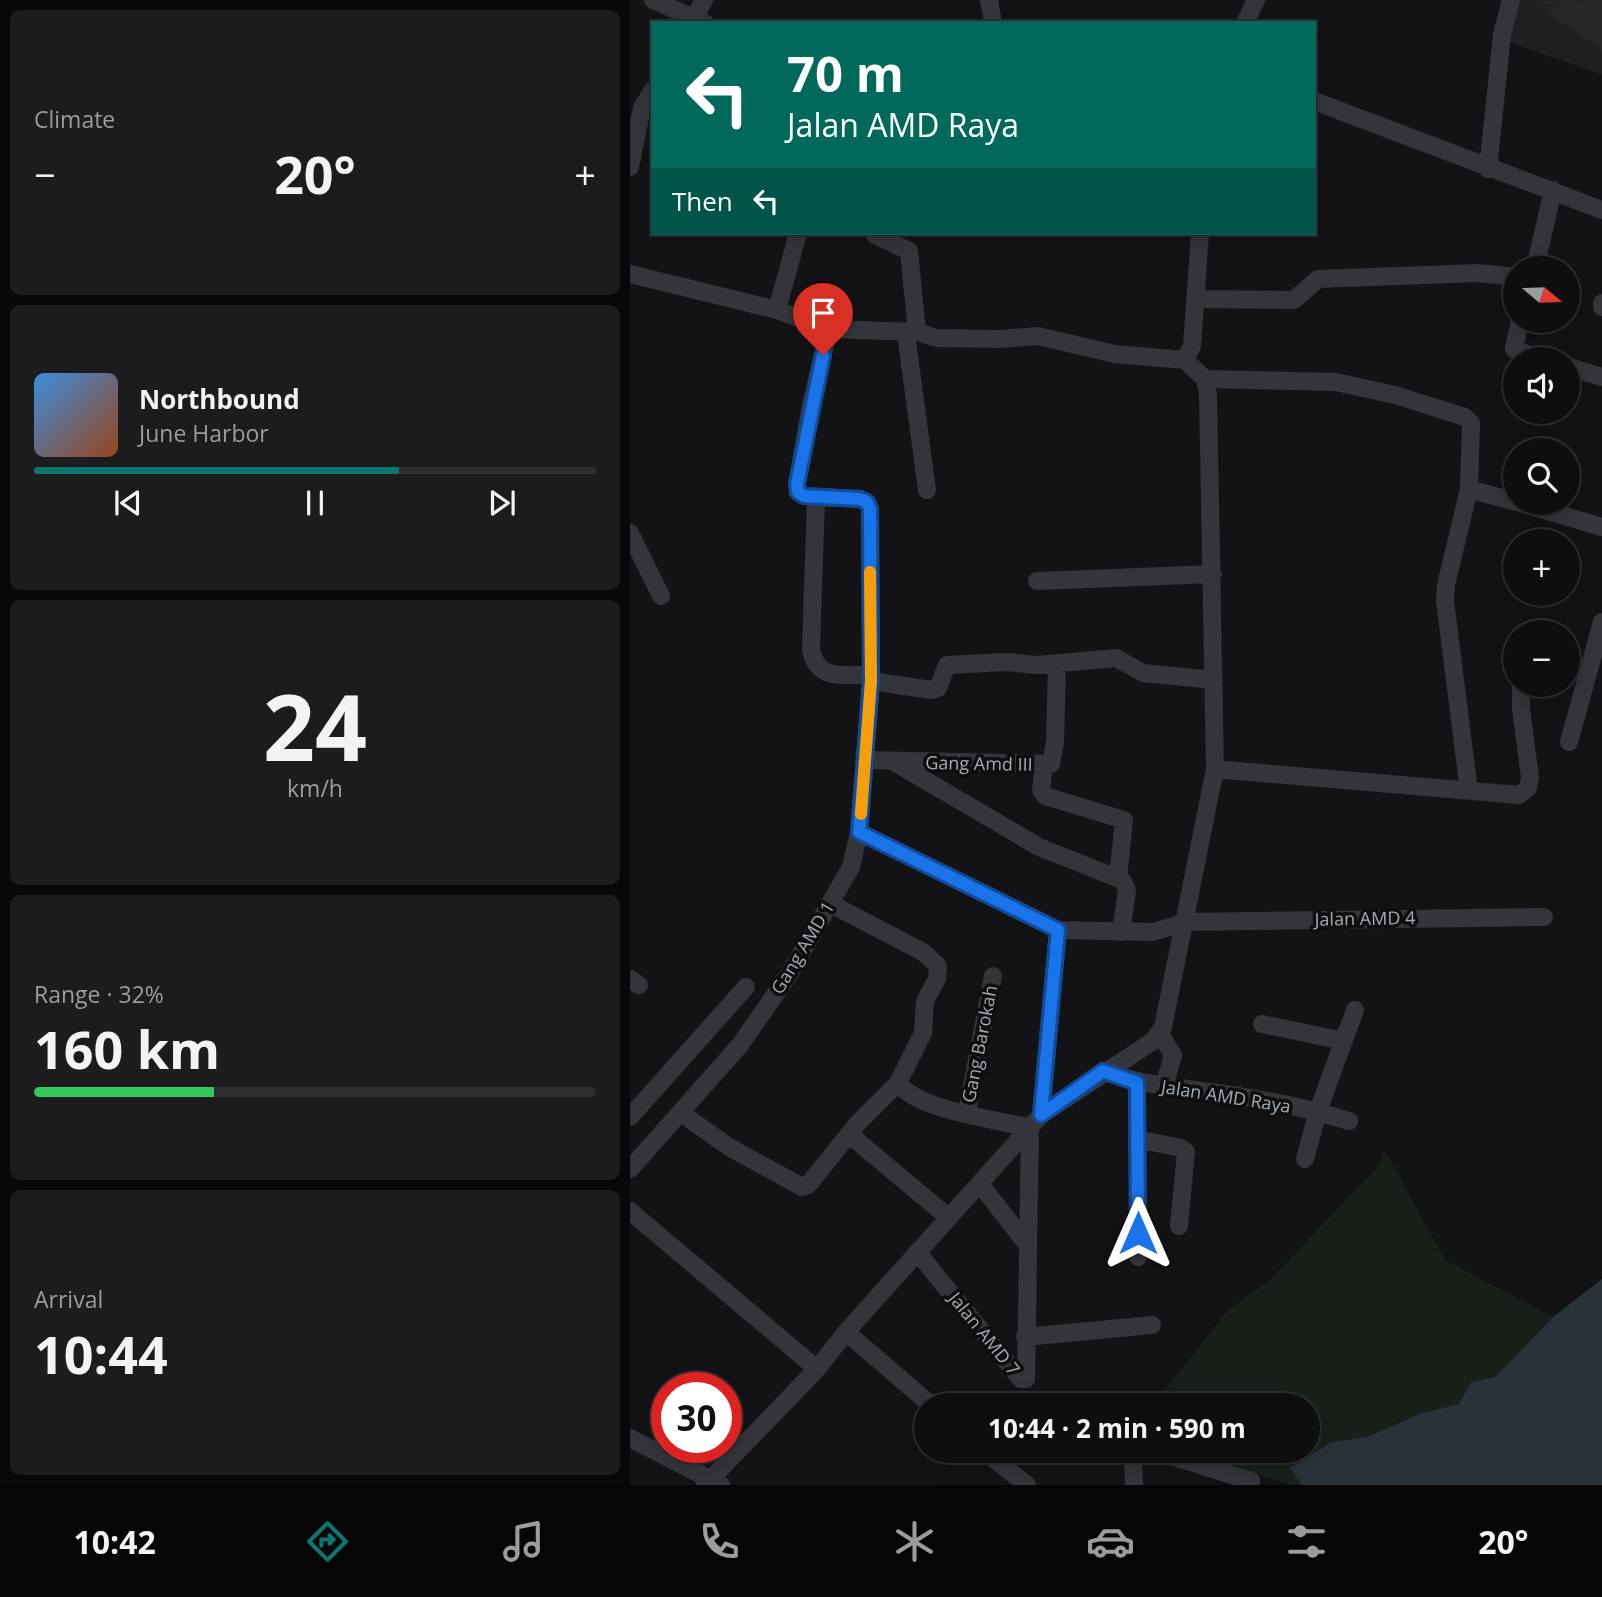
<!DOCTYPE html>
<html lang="en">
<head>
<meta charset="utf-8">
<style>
	:root { --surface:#0e0e10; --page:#1c1c1e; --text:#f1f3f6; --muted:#9b9c9f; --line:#2e2e30; --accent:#0f766e }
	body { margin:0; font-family:"Open Sans",sans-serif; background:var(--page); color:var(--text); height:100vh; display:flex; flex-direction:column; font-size:26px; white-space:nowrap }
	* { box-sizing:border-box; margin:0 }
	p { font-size:23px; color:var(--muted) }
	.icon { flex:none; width:38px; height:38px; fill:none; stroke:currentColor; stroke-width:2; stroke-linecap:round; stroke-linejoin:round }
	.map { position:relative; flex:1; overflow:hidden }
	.details { display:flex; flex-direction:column; gap:10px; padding:10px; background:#080809; width:630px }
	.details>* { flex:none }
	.guide { position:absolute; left:21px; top:21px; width:665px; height:214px; border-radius:0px; box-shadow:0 4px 18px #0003,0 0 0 2px var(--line); background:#00695c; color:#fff; overflow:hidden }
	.needle { width:46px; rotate:109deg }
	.fabs { position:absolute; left:873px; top:256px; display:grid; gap:14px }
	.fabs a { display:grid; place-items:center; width:77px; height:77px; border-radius:50%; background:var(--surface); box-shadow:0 4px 18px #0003,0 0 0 2px var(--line); font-size:35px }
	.speed { position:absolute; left:21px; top:1372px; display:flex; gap:14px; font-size:35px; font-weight:700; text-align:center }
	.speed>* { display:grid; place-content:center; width:91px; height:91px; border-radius:50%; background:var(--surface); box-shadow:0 4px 18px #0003,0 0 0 2px var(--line); line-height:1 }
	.speed .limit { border:10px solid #d22; background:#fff; color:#111 }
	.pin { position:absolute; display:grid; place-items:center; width:60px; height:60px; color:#fff; margin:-72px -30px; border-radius:50% 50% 50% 0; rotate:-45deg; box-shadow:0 0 7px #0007 }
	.pin .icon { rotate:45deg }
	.me { position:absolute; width:77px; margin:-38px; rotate:0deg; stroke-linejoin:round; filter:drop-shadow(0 0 5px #0008) }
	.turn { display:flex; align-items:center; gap:24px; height:147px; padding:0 21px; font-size:32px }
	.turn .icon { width:91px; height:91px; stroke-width:2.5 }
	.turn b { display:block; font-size:49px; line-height:60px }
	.then { display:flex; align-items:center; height:66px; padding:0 21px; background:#0003; gap:14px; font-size:26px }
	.big { font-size:52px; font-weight:700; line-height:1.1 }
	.details .card { flex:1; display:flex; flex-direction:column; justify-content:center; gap:10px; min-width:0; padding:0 24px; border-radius:10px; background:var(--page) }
	.details .dial { align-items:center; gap:0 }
	.dial b { font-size:91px; line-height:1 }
	.song { display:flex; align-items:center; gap:21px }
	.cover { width:84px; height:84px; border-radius:10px; background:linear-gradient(135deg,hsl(210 70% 55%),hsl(20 70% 35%)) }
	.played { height:7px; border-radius:4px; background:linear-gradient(90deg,var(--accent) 65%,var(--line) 65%) }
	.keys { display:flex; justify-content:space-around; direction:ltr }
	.heat { display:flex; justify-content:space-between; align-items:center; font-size:38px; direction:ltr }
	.charge { height:10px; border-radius:5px; background:linear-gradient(90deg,#34c759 32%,var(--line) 0) }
	.trip { position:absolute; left:284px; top:1393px; width:406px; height:70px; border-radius:35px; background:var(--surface); box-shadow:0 4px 18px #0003,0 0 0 2px var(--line); font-weight:700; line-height:70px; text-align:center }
	.tab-bar { display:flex; height:112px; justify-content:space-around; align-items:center; background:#060606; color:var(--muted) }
	.tab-bar .icon { width:49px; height:49px }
	.tab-bar .current { color:var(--accent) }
	.tab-bar b { font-size:32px; color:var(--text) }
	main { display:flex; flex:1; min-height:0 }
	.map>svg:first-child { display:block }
	.built { fill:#1f1f22 }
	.green { fill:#192019 }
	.water { fill:#283239 }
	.building { fill:#262629 }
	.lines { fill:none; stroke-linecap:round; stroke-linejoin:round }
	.minor { stroke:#33353a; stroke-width:18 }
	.route-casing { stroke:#114b97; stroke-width:18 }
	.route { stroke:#1a73e8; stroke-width:12 }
	.slow { stroke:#f59e0b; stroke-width:12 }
	.labels { text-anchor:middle; stroke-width:7; stroke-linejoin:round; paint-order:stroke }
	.street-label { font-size:18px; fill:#a3aab6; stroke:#0e0e0f }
</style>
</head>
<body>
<main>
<section class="details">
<div class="card"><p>Climate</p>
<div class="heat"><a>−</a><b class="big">20°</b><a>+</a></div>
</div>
<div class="card">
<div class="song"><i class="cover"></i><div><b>Northbound</b><p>June Harbor</p></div></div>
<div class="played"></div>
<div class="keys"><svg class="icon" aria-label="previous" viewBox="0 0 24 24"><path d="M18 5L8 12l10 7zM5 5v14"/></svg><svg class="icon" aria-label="pause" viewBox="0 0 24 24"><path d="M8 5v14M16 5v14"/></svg><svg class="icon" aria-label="next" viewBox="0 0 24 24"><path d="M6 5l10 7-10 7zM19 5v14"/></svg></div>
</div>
<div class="card dial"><b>24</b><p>km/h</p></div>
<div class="card"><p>Range · 32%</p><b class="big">160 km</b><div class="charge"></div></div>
<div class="card"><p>Arrival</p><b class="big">10:44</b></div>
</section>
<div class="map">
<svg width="972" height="1485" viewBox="0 0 972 1485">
	<rect width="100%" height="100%" fill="#131315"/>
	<path class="built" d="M 884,0 L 972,0 L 972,75 L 873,40 Z"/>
	<path class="green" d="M 754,1149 L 815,1260 L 923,1317 L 865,1377 L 841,1382 L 829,1404 L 792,1413 L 737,1437 L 701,1442 L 661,1468 L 671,1485 L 661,1485 L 555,1451 L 677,1451 L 677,1405 L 523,1405 L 599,1309 L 640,1280 L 750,1164 Z"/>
	<path class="water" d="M 972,1279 L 972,1485 L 671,1485 L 660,1468 L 701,1442 L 737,1437 L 792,1413 L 829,1404 L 841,1382 L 865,1377 L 923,1317 Z"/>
	<path class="building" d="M 972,0 L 972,50 L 918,12 L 922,6 L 906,1 Z"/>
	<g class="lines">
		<path class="minor" d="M 23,0 L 75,23
			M 359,0 L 363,23
			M 62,23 L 74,0
			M 615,23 L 626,0
			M 684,101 L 972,210
			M 0,167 L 12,108 L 23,90
			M 858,169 L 872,35 L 881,0
			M 245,235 L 279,251 L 287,332
			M 905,268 L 923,190
			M 0,274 L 147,310 L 199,329 L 287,332 L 307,338 L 369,339 L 408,336 L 485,354 L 555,360 L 575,379 L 578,395 L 585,769 L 533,1027 L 523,1041 L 411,1115 L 216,1332 L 187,1369 L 75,1485
			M 567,299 L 664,300 L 688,279 L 847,273 L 886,277
			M 972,303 L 972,307
			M 147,310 L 168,233
			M 890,320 L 884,349 L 910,359
			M 276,334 L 297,490
			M 555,360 L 562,346 L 570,233
			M 938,367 L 972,377
			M 575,379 L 706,382 L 765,395 L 835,417 L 841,423 L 839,489 L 886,502
			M 186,498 L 181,650 C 188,682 214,674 241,675
			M 887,502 L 972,527
			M 0,533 L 31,596
			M 407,581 L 583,574
			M 241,681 L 301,690 L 308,688 L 317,665 L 376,662 L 407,665 L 486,658 L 513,673 L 584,680
			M 939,742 L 972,622
			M 236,760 L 421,764 L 425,743 L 427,663
			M 264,762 L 409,847 L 492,880 L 497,890 L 491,932
			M 414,765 L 411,790 L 415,796 L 494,820 L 488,878
			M 585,769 L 889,795 L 898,788 L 900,777 L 891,709 L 891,684
			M 839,791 L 815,601 L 816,585 L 839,489
			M 229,832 L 428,930 L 523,932 L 556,922 L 914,917
			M 201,904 L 293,952 L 308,966 L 307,979 L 295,1001 L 293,1033 L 268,1083
			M 0,979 L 9,985
			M 632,1024 L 714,1041
			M 530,1034 L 543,1055 L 534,1087
			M 473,1071 C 509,1084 543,1087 580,1092 C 627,1098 674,1107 719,1121
			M 507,1083 L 508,1257
			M 337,1112 L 363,976
			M 51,1113 L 99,1147 L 172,1187 L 178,1185 L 228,1123 L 268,1083 C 289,1111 366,1119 400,1128 L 396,1379 L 391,1379 L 287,1252
			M 411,1115 L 428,930
			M 0,1117 L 116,987
			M 220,1135 L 319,1218
			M 507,1139 L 551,1148 L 556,1152 L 549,1226
			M 675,1159 L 688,1111 L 725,1010
			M 0,1169 L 110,1045 L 158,976 L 221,867 L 229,832 L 241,681 L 240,509 L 237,502 L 230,499 L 174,496 L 168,492 L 167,484 L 181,405 L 199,329
			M 350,1184 L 396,1243
			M 0,1211 L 187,1369
			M 216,1332 L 301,1405
			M 395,1337 L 522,1325
			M 0,1438 L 91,1485
			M 354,1451 L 397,1485
			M 525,1451 L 621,1481
			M 504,1485 L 503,1459 L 508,1451"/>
	</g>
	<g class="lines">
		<defs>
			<path id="route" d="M 193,355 L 167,484 L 168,492 L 174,496 L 230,499 L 237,502 L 240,509 L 241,681 L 229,832 L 428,930 L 411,1115 L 473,1071 L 507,1083 L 508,1233"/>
		</defs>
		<use href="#route" class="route-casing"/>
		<use href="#route" class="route"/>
		<path class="slow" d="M 231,814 L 241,681 L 240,572"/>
	</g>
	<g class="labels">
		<g class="street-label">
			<text transform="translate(349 764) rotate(1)" y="6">Gang Amd III</text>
			<text transform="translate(735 919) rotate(-1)" y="6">Jalan AMD 4</text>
			<text transform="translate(173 948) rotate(-59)" y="6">Gang AMD 1</text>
			<text transform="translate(350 1044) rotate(-79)" y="6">Gang Barokah</text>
			<text transform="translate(596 1097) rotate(9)" y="6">Jalan AMD Raya</text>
			<text transform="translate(354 1334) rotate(51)" y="6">Jalan AMD 7</text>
		</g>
	</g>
</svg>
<div class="fabs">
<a><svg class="needle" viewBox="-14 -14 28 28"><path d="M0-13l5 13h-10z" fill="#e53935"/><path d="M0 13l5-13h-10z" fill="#9b9c9f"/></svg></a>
<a><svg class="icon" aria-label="sound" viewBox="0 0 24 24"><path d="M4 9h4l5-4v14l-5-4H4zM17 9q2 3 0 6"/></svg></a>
<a><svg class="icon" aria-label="search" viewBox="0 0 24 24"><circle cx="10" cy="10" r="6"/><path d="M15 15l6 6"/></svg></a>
<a>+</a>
<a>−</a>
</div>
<div class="speed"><div class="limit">30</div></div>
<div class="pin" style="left:193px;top:355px;background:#d93025"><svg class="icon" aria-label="arrive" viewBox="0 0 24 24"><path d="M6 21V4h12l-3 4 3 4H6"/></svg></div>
<svg class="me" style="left:508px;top:1233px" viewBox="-20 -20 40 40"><path d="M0-17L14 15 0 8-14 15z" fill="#1a73e8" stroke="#fff" stroke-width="4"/></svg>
<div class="trip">10:44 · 2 min · 590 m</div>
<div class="guide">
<div class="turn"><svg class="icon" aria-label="left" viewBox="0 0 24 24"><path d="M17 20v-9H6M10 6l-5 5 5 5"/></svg><div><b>70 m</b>Jalan AMD Raya</div></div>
<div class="then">Then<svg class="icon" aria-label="left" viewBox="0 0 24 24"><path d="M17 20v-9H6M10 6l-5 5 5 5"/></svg></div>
</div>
</div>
</main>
<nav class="tab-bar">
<b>10:42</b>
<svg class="icon current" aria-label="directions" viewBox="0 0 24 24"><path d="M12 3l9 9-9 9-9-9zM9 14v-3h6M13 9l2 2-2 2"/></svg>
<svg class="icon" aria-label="music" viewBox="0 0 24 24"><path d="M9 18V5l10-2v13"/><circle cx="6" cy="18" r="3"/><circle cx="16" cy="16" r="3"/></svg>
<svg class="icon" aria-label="phone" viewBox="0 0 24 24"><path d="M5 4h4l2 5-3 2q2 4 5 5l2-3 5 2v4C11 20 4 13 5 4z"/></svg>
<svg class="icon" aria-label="climate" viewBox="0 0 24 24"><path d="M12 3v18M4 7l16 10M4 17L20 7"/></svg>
<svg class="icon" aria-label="car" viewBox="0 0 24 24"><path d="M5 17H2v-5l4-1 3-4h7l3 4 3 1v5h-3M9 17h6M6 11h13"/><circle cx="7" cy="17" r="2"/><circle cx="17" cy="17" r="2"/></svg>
<svg class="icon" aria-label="filters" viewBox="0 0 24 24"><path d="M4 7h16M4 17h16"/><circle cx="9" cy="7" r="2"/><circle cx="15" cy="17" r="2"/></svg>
<b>20°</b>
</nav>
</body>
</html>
